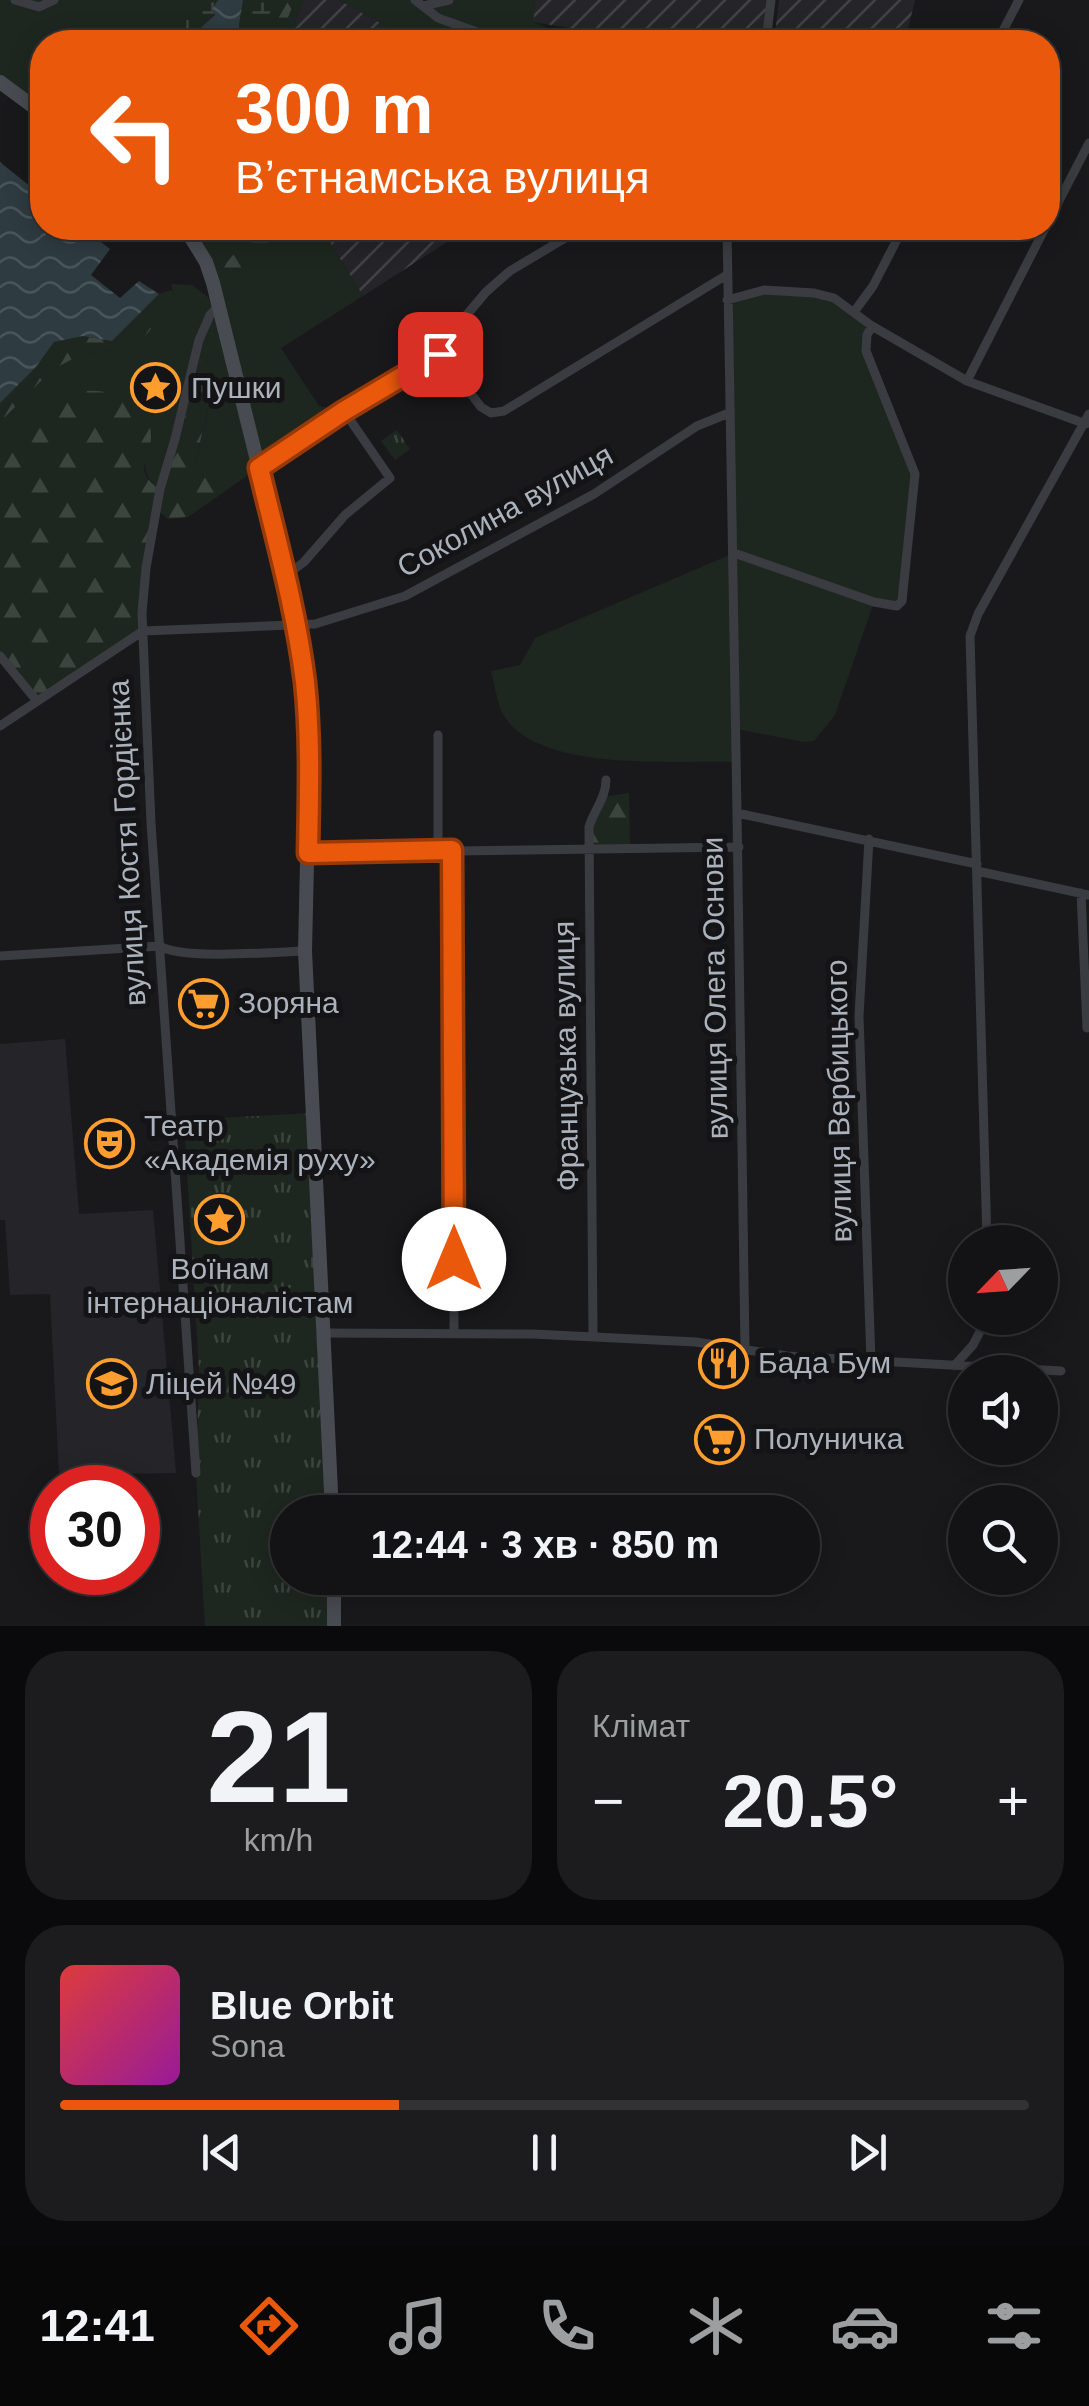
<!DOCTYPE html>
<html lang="uk">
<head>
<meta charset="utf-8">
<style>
	:root { --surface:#131315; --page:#1c1c1e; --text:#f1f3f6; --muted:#9d9ea0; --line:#323234; --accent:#ea580c }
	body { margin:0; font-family:Arial,sans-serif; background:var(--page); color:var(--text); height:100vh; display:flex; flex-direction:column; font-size:38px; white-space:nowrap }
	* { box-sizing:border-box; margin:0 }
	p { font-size:32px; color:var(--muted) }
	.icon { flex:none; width:55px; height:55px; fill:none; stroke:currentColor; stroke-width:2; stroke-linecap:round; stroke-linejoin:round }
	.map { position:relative; height:1626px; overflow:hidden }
	.panel { display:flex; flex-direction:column; gap:25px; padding:25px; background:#0a0a0c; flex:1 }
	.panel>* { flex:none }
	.guide { position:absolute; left:30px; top:30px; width:1030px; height:210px; border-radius:40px; box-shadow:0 5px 25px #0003,0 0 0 2px var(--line); background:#ea580c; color:#fff; overflow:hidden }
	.needle { width:65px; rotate:245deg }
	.tools { position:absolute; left:948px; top:1225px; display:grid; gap:20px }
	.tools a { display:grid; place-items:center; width:110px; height:110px; border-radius:50%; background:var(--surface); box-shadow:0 5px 25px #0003,0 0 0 2px var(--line); font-size:50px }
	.speed { position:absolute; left:30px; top:1465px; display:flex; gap:20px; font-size:50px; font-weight:700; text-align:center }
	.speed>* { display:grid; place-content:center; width:130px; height:130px; border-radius:50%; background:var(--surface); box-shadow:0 5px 25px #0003,0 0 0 2px var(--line); line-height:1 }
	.speed .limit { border:15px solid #d22; background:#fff; color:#111 }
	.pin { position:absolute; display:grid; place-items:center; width:85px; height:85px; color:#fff; margin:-42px; border-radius:20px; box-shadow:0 5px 15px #0006 }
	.me { position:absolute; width:110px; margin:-55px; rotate:0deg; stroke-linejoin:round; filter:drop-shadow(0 0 8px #0008) }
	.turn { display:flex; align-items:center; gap:35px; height:210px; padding:0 40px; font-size:45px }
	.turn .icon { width:130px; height:130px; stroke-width:2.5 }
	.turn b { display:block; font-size:70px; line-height:85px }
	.big { font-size:75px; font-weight:700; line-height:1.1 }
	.panel .widget { flex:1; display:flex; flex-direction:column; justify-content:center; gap:15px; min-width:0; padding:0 35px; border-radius:40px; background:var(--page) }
	.panel .dial { align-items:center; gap:0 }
	.dial b { font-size:130px; line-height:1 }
	.song { display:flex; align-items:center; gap:30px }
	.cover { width:120px; height:120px; border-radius:15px; background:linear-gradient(135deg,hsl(0 70% 55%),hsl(300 70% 35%)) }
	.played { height:10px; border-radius:5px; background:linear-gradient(90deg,var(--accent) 35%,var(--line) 35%) }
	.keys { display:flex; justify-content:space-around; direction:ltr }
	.heat { display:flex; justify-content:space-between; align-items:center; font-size:55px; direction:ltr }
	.panel .tiles { flex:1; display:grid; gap:25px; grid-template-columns:1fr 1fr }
	.widget:last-child { grid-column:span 2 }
	.trip { position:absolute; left:270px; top:1495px; width:550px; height:100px; border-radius:50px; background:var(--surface); box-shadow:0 5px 25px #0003,0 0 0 2px var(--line); font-weight:700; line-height:100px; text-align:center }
	.menu { display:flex; height:160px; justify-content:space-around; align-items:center; background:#080808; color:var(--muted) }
	.menu .icon { width:70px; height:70px }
	.menu .current { color:var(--accent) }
	.menu b { font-size:45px; color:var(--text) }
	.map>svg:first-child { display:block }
	.built { fill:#252529 }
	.industrial { fill:url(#industrial-furrows) }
	.green { fill:#1e271f }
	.forest { fill:url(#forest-firs) }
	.wetland { fill:url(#wetland-marsh) }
	.park { fill:url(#park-tufts) }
	.water { fill:url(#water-waves) }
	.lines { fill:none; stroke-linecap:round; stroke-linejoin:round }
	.minor { stroke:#3a3c41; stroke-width:9 }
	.secondary { stroke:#484b51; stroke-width:14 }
	.route-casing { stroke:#983908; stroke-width:25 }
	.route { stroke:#ea580c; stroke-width:18 }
	.labels { text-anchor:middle; stroke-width:10; stroke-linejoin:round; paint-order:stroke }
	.poi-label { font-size:30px; fill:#abb2bc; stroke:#141417; text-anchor:start }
	.street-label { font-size:30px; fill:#abb2bc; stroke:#141417 }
</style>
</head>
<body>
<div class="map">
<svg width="1089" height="1626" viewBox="0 0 1089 1626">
	<defs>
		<pattern id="industrial-furrows" width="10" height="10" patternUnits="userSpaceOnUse" patternTransform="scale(2.5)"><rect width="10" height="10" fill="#252529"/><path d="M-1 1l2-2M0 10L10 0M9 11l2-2" fill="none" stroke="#424246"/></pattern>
		<pattern id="forest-firs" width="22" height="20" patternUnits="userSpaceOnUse" patternTransform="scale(2.5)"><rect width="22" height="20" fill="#1e271f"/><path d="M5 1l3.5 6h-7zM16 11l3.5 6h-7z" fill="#3c443e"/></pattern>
		<pattern id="wetland-marsh" width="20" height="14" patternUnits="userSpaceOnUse" patternTransform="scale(2.5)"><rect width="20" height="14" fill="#1e271f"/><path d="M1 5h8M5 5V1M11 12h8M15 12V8" fill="none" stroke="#3c443e"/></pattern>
		<pattern id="park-tufts" width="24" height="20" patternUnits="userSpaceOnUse" patternTransform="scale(2.5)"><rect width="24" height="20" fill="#1e271f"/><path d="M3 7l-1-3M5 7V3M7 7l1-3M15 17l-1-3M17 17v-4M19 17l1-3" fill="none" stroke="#3c443e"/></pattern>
		<pattern id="water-waves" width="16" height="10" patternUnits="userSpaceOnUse" patternTransform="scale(2.5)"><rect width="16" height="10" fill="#2e3b41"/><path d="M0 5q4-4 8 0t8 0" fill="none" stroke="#4a555a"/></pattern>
	</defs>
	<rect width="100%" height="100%" fill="#19191c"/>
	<path class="built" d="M 65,1039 L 79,1214 L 153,1210 L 176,1473 L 59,1475 L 50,1294 L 10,1295 L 5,1220 L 0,1220 L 0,1044 Z"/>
	<path class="industrial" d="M 303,0 L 339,0 L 386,26 L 402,42 L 288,42 Z
		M 535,0 L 767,0 L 767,20 L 760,42 L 655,42 L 533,22 Z
		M 779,0 L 915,0 L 906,37 L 899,42 L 774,42 Z
		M 321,228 L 469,228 L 363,296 Z"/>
	<path class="green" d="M 0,0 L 204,0 L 166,42 L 42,42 L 42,114 L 0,83 Z
		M 276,0 L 303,0 L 288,42 L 256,42 Z
		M 339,0 L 415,0 L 423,6 L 449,0 L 535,0 L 533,22 L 582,42 L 402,42 L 386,26 Z
		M 185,228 L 261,228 C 255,234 250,242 243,248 C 230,259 216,267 232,283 L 257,268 L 278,228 L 321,228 L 363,296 L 281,348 L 319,406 L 344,411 L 241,480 L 218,467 L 194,471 C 198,442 221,384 207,360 L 160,489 C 137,474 146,456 152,433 L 40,413 L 0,444 L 0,422 L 52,370 L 80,355 L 131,346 L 175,298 L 171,284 L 192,285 L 217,304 Z
		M 750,293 L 834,298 L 872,326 L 866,344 L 912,460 L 902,601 L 897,606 L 874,602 L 835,715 L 814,741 L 804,742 L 736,729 L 735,762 C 675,760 540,773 504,716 C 497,704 495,685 491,671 L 520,665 L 535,638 L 734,553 L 727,300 Z"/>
	<path class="forest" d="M 276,0 L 295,0 L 278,42 L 256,42 Z
		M 261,228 L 278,228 C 269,243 264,263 252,277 C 244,286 221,286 224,268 C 226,259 253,237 261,228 Z
		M 172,290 L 175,298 L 146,335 L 131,346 L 80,355 L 52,370 L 0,422 L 0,403 L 35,368 L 54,342 L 83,336 L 112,341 L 159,294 Z
		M 196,355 C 204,359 211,362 213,371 C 216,384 197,451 194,470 L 218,467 L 241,480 L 188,517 L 168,519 L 156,509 L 143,631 L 36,700 L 0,656 L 0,444 C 35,414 83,368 129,404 C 139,412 151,421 151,434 C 152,459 130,470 160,489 Z
		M 629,793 L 630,848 L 589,848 L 594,811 L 604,797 Z"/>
	<path class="wetland" d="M 204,0 L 218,0 L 212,9 L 215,15 L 185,42 L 166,42 Z
		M 243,0 L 276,0 L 256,42 L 236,42 L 235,38 Z"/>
	<path class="park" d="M 397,430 L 410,449 L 395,460 L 381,441 Z
		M 312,1113 L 332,1512 L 288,1512 L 288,1578 L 334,1578 L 334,1626 L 205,1626 L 196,1473 L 199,1370 L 184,1120 Z"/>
	<path class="water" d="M 218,0 L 243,0 L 236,42 L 221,42 L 214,34 L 210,42 L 185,42 L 215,15 L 212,9 Z
		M 0,162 L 42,196 L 42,228 L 56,233 L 61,228 L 83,228 L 110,249 L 91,275 L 120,298 L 139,281 L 159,294 L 112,341 L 83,336 L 54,342 L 35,368 L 0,403 Z"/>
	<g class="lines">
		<path class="minor" d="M 15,0 L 39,7 L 54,0
			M 415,0 L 438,18 L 505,42
			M 423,6 L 449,0
			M 561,42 L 571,42
			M 766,42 L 771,0
			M 997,42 L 1019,0
			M 1048,222 L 1089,143
			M 727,228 L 737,813
			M 727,300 L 764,290 L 814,293 L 834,298 L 872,326 L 967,381 L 1086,424
			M 854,312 L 873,286 L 903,228
			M 440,354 L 481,407 L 491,413 L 504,411 L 725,276
			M 967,381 L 1045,228
			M 259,468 L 344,411 L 440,354 L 454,330 L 486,292 L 510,271 L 582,228
			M 734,553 L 874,602 L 897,606 L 902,601 L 915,474 L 866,351 L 867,335 L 872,326
			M 285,576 L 304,562 L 345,515 L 390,478 L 344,411
			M 0,656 L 36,700
			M 0,726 L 143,631 L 315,624 L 405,596 L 594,494 L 697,426 L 729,413
			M 438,735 L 438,850
			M 869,839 L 859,1016 L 871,1362
			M 453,850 L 454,1333
			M 308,853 L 739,847
			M 977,871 L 1089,895
			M 1081,893 L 1087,1028
			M 0,956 L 160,946 C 181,960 276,952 305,951
			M 987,1242 L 970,636 L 978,614 L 1089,414
			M 323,1333 L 533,1334 L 696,1342 L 787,1356 L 1061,1371
			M 593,1336 L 589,827 C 594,810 606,798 606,780
			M 745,1348 L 737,813 L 977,864
			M 954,1366 L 973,1345 L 987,1318
			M 196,1473 L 151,823 L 142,613 L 146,568 L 160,489 L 175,439 L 199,340 L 210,315 L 219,305"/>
		<path class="secondary" d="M 0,82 L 42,113
			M 185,228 L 206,262 L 213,283 L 279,549 L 305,681 L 309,774 L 305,951 L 332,1512
			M 334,1578 L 334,1626"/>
	</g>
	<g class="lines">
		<defs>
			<path id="route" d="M 440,354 L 344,411 L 259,468 C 276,539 296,609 305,682 C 311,738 309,796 308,853 L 452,850 L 454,1259"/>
		</defs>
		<use href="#route" class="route-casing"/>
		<use href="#route" class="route"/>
	</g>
	<defs>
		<symbol id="sight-ring" viewBox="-11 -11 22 22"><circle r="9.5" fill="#141417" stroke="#ff9e2e" stroke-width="1.5"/><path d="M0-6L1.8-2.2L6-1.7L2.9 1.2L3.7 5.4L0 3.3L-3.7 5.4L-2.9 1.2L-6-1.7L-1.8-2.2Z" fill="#ff9e2e"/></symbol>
		<symbol id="supermarket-ring" viewBox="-11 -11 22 22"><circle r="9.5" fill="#141417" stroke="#ff9e2e" stroke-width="1.5"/><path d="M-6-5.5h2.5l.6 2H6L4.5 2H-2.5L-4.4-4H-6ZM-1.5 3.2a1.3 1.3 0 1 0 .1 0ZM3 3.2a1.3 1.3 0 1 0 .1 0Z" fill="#ff9e2e"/></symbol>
		<symbol id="theatre-ring" viewBox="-11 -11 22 22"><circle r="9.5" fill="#141417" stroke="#ff9e2e" stroke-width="1.5"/><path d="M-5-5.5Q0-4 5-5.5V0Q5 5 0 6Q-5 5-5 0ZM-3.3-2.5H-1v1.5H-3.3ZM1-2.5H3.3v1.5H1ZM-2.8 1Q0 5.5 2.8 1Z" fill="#ff9e2e"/></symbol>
		<symbol id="restaurant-ring" viewBox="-11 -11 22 22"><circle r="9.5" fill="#141417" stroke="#ff9e2e" stroke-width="1.5"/><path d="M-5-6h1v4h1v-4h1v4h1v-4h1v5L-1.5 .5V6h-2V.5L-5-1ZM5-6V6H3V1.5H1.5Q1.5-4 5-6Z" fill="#ff9e2e"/></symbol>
		<symbol id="school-ring" viewBox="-11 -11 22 22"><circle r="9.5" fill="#141417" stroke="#ff9e2e" stroke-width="1.5"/><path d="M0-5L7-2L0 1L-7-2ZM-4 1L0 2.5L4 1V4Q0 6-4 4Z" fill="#ff9e2e"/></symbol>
	</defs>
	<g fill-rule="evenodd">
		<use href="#sight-ring" x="128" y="360" width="55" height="55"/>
		<use href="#supermarket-ring" x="176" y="976" width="55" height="55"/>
		<use href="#theatre-ring" x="82" y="1116" width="55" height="55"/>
		<use href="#sight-ring" x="192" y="1192" width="55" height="55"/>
		<use href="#restaurant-ring" x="696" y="1336" width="55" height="55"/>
		<use href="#school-ring" x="84" y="1356" width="55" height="55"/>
		<use href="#supermarket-ring" x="692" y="1412" width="55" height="55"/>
	</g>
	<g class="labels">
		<g class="poi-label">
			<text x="191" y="398">Пушки</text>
			<text x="238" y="1013">Зоряна</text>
			<text x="144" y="1136">Театр<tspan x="144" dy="34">«Академія руху»</tspan></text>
			<text x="220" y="1279" text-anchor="middle">Воїнам<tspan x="220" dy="34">інтернаціоналістам</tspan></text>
			<text x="758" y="1373">Бада Бум</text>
			<text x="146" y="1394">Ліцей №49</text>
			<text x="754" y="1449">Полуничка</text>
		</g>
		<g class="street-label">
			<text transform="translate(505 511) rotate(-29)" y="10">Соколина вулиця</text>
			<text transform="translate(127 843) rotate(-93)" y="10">вулиця Костя Гордієнка</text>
			<text transform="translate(715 988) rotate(-91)" y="10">вулиця Олега Основи</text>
			<text transform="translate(566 1056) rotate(-91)" y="10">Французька вулиця</text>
			<text transform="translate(839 1101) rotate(-91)" y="10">вулиця Вербицького</text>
		</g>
	</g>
</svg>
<div class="tools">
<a><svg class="needle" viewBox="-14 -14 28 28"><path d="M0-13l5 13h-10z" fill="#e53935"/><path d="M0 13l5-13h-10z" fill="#9d9ea0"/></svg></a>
<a><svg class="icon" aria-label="sound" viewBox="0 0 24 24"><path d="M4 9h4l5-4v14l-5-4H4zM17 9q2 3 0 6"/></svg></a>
<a><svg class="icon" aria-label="search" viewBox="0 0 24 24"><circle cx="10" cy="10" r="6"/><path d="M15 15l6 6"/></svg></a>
</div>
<div class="speed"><div class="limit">30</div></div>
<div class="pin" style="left:440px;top:354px;background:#d93025"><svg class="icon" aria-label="arrive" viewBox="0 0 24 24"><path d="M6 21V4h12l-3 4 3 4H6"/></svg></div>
<svg class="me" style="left:454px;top:1259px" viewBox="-20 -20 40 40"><circle r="19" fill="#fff"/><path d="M0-13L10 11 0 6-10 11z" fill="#ea580c"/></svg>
<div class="trip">12:44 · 3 хв · 850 m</div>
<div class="guide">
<div class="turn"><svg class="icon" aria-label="left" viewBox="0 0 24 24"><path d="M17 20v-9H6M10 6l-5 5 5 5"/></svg><div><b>300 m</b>Вʼєтнамська вулиця</div></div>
</div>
</div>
<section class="panel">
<div class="tiles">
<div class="widget dial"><b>21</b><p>km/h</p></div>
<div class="widget"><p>Клімат</p>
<div class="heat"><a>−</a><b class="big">20.5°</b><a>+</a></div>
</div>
<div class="widget">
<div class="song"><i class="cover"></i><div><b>Blue Orbit</b><p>Sona</p></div></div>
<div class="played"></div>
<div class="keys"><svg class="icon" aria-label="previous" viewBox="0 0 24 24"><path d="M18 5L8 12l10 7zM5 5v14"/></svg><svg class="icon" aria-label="pause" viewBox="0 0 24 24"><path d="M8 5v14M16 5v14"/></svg><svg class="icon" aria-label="next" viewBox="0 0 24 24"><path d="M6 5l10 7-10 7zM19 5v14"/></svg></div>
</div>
</div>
</section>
<nav class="menu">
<b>12:41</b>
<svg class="icon current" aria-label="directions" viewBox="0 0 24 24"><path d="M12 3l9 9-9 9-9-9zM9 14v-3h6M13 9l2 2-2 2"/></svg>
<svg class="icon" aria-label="music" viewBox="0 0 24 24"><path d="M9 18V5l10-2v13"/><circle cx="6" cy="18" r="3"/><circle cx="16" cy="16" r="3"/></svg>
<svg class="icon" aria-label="phone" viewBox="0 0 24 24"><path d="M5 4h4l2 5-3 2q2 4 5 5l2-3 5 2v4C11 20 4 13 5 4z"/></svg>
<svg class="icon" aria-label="climate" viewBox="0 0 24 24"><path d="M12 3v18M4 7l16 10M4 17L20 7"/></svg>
<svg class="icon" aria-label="car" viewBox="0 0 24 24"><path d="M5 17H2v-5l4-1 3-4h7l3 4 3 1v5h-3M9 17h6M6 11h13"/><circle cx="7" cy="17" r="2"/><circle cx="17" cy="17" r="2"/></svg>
<svg class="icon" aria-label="filters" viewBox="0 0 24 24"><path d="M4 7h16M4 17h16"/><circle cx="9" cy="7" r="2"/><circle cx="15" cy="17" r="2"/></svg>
</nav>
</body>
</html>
